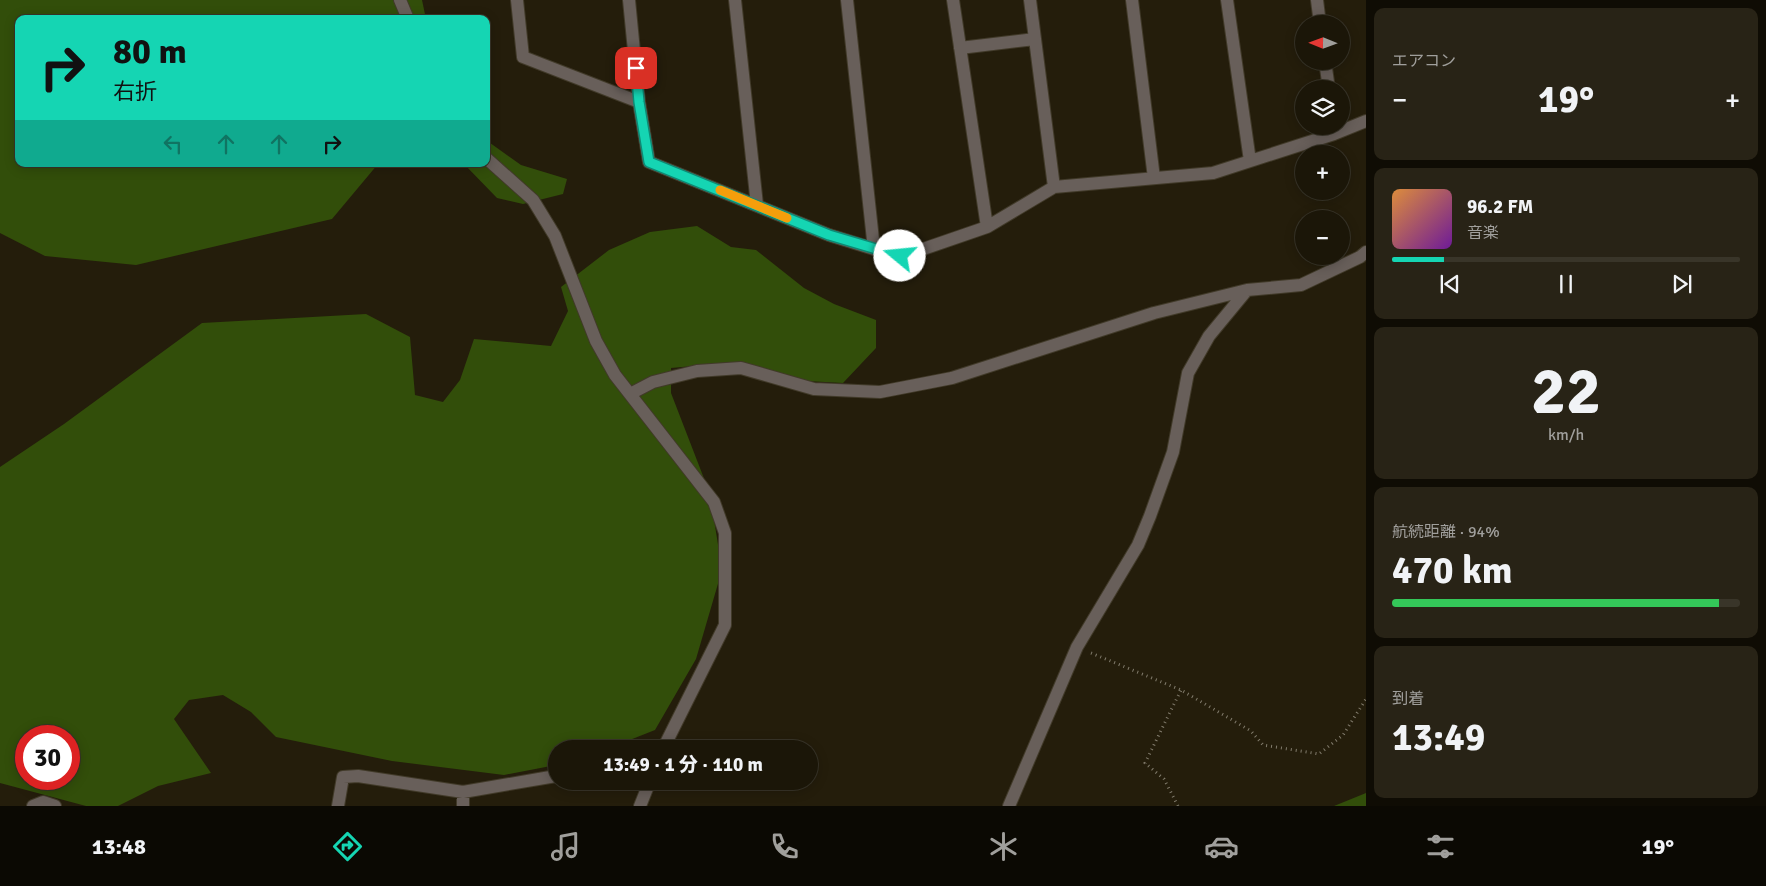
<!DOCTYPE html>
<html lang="ja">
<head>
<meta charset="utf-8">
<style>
	:root { --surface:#1b1608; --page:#282316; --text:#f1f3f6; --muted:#a09f9c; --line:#393529; --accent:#15d5b3 }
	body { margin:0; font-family:Signika,"Noto Sans JP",sans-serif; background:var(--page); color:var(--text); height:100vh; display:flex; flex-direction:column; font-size:19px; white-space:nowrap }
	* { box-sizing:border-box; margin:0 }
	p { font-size:16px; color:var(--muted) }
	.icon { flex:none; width:28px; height:28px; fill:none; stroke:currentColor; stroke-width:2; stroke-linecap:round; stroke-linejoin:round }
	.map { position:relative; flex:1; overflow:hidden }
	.side { display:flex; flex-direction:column; gap:8px; padding:8px; background:#0f0c04; width:400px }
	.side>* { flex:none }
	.top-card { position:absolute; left:15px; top:15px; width:475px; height:152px; border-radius:10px; box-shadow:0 2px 12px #0003,0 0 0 1px var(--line); background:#15d5b3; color:#111; overflow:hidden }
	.needle { width:32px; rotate:271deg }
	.fabs { position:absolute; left:1295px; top:15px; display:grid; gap:10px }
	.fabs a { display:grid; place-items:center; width:55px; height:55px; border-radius:50%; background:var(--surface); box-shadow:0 2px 12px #0003,0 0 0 1px var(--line); font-size:25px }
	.speed { position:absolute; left:15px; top:725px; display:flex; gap:10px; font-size:25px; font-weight:700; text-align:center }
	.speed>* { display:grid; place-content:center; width:65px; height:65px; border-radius:50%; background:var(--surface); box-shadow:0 2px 12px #0003,0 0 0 1px var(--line); line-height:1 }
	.speed .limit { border:8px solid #d22; background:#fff; color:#111 }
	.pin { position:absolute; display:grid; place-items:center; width:42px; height:42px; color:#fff; margin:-21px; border-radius:10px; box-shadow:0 2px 8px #0006 }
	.me { position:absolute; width:55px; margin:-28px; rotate:287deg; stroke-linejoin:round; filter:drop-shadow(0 0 4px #0008) }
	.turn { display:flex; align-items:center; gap:18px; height:105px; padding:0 15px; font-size:22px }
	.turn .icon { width:65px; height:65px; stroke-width:2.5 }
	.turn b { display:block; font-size:35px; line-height:42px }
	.lanes { display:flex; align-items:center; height:48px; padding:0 15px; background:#0003; justify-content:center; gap:25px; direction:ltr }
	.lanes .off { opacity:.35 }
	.big { font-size:38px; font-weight:800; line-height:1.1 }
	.side .tile { flex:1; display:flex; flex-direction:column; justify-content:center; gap:8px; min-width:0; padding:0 18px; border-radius:10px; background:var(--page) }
	.side .dial { align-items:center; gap:0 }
	.dial b { font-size:65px; line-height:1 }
	.song { display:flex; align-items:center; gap:15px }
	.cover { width:60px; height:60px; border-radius:8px; background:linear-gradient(135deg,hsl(30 70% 55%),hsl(280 70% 35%)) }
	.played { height:5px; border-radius:2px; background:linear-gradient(90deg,var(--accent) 15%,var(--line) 15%) }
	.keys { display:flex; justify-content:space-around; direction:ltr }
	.heat { display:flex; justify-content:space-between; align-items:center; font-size:28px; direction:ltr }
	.charge { height:8px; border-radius:4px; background:linear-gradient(90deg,#34c759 94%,var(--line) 0) }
	.trip { position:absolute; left:548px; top:740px; width:270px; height:50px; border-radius:25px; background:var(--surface); box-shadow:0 2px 12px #0003,0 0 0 1px var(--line); font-weight:800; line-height:50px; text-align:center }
	.tab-bar { display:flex; height:80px; justify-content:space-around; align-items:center; background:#0b0903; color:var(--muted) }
	.tab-bar .icon { width:35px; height:35px }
	.tab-bar .active { color:var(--accent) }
	.tab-bar b { font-size:22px; color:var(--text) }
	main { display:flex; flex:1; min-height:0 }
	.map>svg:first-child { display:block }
	.forest { fill:#324e0a; fill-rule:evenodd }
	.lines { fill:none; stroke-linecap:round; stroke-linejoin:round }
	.street-casing { stroke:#413a29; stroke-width:14 }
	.path { stroke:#827c6d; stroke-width:3; stroke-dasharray:1 4; stroke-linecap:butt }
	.street { stroke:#685f5a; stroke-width:12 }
	.route-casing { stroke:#0e8a74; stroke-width:12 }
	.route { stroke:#15d5b3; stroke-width:9 }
	.slow { stroke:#f59e0b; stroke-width:9 }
</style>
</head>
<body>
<main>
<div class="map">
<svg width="1366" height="806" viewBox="0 0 1366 806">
	<rect width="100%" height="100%" fill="#241d0b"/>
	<path class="forest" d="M 0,0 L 422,0 L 426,19 L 19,19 L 19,164 L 378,164 L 332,219 L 136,265 L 45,256 L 0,233 Z
		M 486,140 L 521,165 L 567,179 L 563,194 L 523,204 L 497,198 L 464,164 L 486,164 Z
		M 697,226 L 731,247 L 756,250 L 804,288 L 834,304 L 876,320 L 876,348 L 843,383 L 788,380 L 705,365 L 671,368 L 671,393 L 710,494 L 722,570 L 696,659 L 655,730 L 607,749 L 556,749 L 556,765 L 504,775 L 392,761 L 276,737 L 251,712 L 223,695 L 189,700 L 174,719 L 211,773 L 158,786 L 118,806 L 86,806 L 0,783 L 0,467 L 64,424 L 202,323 L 366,314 L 410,337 L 415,395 L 443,402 L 460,380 L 474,339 L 551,346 L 568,311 L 561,287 L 609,250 L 650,232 ZM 26,736 L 69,736 L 69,779 L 26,779 Z
		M 1366,793 L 1366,806 L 1334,806 Z"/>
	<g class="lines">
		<defs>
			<path id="street" d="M 400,0 L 408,19
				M 517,0 L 523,57 L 639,102 L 649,162 L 829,235 L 900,257 L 987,227 L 1054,187 L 1213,173 L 1334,134 L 1366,121
				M 629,0 L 639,102
				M 735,0 L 757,205
				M 847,0 L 874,249
				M 953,0 L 987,227
				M 1030,0 L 1054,187
				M 1132,0 L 1154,178
				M 1227,0 L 1250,161
				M 1317,0 L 1320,24
				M 960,48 L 1035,39
				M 1325,61 L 1329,89
				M 486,158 L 533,200 L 555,236 L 596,341 L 615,375 L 714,502 L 725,533 L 725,625 L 663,749
				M 630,394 L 653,382 L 697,371 L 741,368 L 814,389 L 880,392 L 952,378 L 1154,313 L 1247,290 L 1301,285 L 1360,257 L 1366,252
				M 643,749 L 645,749
				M 33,806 L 43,802 L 55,806
				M 338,806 L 343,777 L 358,776 L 463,792 L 556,776
				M 463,806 L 463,792
				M 640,806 L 650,781
				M 1009,806 L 1077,647 L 1138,545 L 1150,516 L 1173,452 L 1188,373 L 1209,336 L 1247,290"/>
		</defs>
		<use href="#street" class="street-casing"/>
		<path class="path" d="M 1091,653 L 1181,690 L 1251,731 L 1263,745 L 1319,754 L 1343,735 L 1366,699
			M 1178,806 L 1164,779 L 1145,763 L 1181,690"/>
		<use href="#street" class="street"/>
	</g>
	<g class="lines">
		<defs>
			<path id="route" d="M 636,68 L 639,102 L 649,162 L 829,235 L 900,256"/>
		</defs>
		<use href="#route" class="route-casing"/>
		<use href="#route" class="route"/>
		<path class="slow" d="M 720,190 L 787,218"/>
	</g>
</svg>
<div class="fabs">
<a><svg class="needle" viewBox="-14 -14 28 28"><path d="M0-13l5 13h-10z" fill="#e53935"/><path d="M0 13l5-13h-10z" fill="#a09f9c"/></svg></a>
<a><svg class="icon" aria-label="layers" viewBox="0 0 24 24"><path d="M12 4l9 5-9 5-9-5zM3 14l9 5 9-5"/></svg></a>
<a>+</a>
<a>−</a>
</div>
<div class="speed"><div class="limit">30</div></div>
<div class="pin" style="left:636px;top:68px;background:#d93025"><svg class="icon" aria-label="arrive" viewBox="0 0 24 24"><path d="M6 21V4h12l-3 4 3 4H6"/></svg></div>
<svg class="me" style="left:900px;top:256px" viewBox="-20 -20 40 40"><circle r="19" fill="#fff"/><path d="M0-13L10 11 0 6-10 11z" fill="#15d5b3"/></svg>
<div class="trip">13:49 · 1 分 · 110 m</div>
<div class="top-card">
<div class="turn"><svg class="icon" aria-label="right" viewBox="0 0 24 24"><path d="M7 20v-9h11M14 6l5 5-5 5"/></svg><div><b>80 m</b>右折</div></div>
<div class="lanes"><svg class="icon off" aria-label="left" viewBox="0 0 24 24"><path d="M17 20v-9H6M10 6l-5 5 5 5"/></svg><svg class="icon off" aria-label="ahead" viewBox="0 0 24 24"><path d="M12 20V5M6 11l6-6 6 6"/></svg><svg class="icon off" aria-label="ahead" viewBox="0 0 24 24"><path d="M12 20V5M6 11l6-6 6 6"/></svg><svg class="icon" aria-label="right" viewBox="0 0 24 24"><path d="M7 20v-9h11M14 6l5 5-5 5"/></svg></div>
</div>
</div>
<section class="side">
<div class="tile"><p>エアコン</p>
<div class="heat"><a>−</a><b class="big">19°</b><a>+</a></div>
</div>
<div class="tile">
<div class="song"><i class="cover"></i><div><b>96.2 FM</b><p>音楽</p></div></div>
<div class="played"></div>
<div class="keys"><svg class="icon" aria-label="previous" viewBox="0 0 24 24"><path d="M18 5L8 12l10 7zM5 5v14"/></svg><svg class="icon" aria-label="pause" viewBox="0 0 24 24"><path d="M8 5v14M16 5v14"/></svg><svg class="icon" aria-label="next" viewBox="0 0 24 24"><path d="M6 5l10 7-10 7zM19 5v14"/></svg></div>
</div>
<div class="tile dial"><b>22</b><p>km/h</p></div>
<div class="tile"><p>航続距離 · 94%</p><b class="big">470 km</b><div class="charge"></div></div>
<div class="tile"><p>到着</p><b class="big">13:49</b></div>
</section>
</main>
<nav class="tab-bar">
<b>13:48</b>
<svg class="icon active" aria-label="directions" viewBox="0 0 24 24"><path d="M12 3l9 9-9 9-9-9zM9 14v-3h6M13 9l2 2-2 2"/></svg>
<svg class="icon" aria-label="music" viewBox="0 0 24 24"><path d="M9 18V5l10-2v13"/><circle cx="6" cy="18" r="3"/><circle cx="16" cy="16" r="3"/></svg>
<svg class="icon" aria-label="phone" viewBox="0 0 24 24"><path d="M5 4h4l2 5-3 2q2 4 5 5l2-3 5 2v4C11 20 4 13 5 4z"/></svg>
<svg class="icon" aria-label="climate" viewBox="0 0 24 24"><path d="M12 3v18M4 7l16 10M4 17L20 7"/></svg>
<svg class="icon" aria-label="car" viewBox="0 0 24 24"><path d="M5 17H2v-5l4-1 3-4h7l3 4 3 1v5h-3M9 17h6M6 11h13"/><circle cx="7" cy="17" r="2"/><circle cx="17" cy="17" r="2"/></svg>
<svg class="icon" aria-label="filters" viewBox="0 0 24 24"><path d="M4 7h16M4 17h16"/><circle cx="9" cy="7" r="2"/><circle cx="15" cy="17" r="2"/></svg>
<b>19°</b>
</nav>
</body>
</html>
